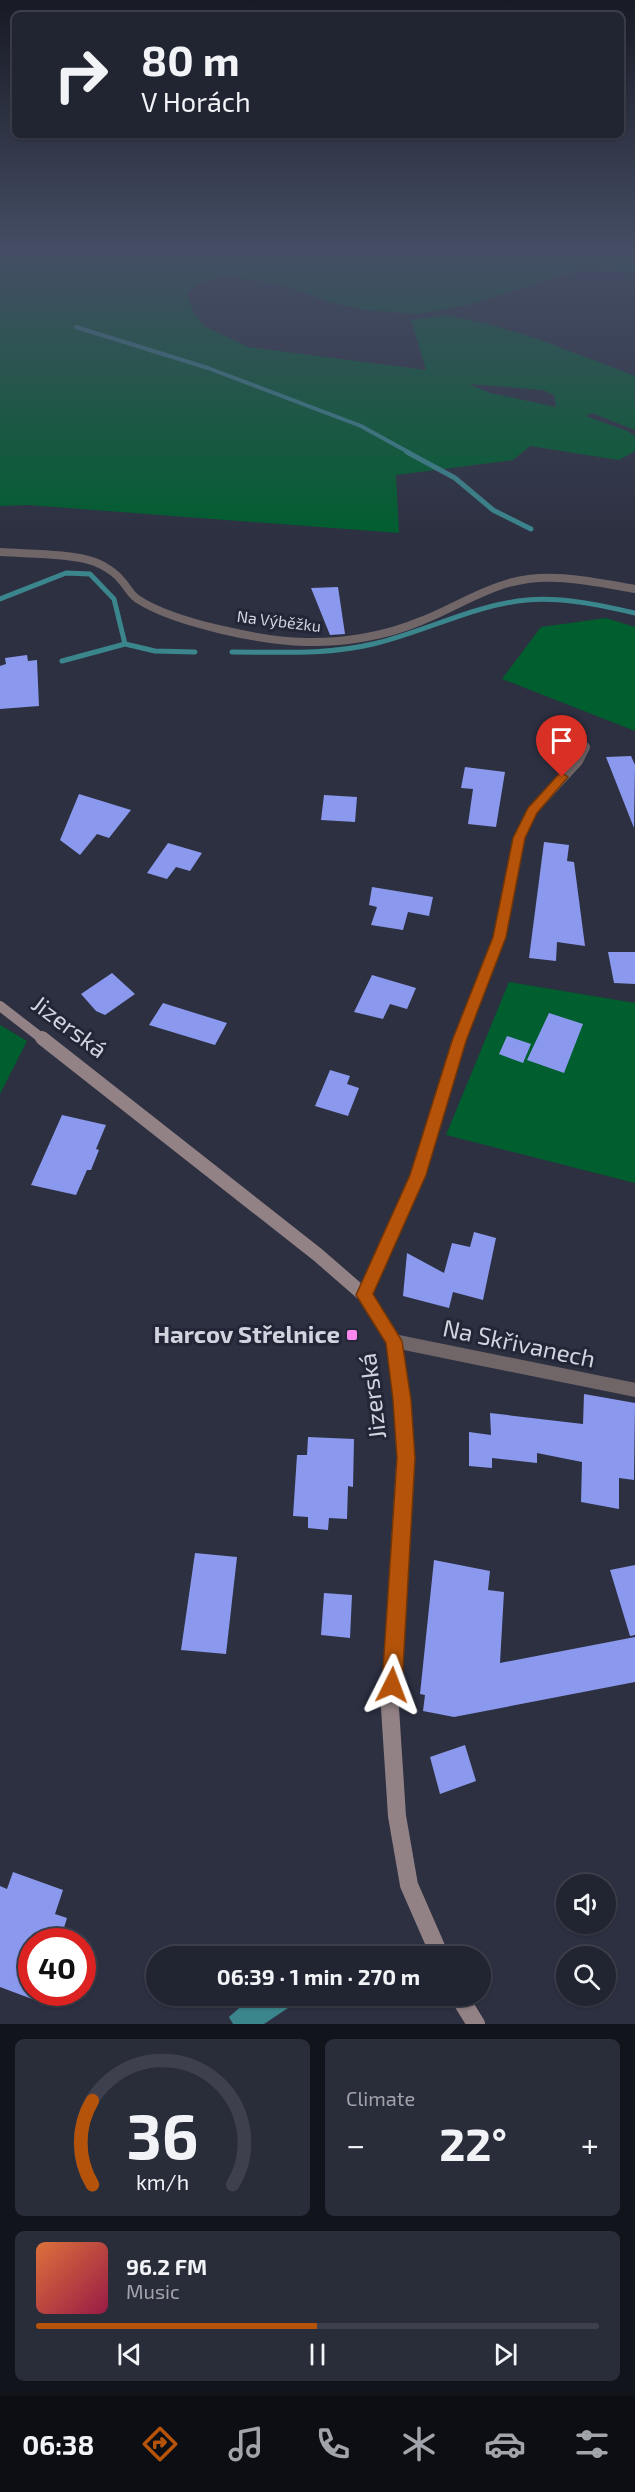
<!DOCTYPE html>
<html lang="en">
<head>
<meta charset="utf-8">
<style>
	:root { --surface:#212431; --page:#292c39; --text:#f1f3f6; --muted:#a2a4ab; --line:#3e414d; --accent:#b45309 }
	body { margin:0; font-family:"Exo 2",sans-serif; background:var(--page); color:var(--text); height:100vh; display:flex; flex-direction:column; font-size:22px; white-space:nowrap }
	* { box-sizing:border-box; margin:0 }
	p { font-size:20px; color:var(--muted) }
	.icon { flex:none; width:33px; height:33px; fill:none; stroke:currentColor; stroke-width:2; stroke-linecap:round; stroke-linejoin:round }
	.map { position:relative; height:2024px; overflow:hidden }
	.sheet { display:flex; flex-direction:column; gap:15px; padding:15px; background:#12141b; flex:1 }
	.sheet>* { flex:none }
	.guide { position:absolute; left:12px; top:12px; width:612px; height:126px; border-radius:9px; box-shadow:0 2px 4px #0004,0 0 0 2px var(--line); background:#212431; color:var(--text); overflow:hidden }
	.fabs { position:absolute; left:556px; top:1874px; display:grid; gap:12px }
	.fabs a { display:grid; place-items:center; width:60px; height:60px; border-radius:50%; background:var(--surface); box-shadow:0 2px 4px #0004,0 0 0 2px var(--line); font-size:30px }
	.speed { position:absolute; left:18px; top:1928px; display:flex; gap:12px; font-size:30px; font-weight:700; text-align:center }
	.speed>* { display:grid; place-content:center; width:78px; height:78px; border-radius:50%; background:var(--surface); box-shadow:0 2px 4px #0004,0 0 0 2px var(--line); line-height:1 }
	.speed .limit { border:9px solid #d22; background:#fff; color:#111 }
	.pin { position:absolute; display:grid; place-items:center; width:51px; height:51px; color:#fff; margin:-62px -26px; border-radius:50% 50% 50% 0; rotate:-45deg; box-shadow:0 0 6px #0007 }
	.pin .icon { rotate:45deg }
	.me { position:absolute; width:66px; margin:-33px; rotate:3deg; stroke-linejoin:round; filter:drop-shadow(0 0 4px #0008) }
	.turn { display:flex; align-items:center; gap:21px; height:126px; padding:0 30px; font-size:27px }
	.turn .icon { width:78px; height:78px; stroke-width:2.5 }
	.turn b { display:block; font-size:42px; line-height:51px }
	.big { font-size:45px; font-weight:700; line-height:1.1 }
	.sheet .tile { flex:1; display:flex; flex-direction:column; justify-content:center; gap:9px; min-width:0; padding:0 21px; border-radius:9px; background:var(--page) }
	.sheet .dial { align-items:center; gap:0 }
	.dial svg { height:156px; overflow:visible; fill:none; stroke:var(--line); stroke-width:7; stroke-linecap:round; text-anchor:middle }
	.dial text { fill:var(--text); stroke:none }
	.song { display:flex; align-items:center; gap:18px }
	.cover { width:72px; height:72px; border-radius:9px; background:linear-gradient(135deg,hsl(20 70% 55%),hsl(340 70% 35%)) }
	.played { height:6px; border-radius:3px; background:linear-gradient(90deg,var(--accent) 50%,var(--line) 50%) }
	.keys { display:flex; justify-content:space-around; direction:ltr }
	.heat { display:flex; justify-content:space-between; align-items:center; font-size:33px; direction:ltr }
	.sheet .tiles { flex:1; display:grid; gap:15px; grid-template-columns:1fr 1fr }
	.tile:last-child { grid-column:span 2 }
	.trip { position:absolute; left:146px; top:1946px; width:345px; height:60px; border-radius:30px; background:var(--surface); box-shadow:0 2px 4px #0004,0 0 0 2px var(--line); font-weight:700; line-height:60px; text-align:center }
	.dock { display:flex; height:96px; justify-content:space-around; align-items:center; background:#0d0e14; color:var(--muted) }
	.dock .icon { width:42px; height:42px }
	.dock .selected { color:var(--accent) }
	.dock b { font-size:27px; color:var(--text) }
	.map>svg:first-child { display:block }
	.green { fill:#005e2f; fill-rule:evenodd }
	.water { fill:#3b868d }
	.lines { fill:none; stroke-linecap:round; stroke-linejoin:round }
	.stream-far1 { stroke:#3b868d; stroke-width:4 }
	.stream { stroke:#3b868d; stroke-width:5 }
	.building { fill:#8a99ed }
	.street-far2 { stroke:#706567; stroke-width:8 }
	.street-far1 { stroke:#706567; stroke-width:10 }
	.street { stroke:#706567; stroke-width:14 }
	.secondary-far2 { stroke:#938285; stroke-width:10 }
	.secondary-far1 { stroke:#938285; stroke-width:14 }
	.secondary { stroke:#938285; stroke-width:18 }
	.route { fill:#b45309; stroke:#753606; stroke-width:1.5 }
	.poi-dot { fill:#f888eb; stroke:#222636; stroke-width:2 }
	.labels { text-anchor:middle; stroke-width:6; stroke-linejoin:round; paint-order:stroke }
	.far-street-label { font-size:16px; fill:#d1d4df; stroke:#222636 }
	.near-street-label { font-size:24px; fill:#d1d4df; stroke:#222636 }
	.near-poi-label { font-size:24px; font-weight:bold; fill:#d1d4df; stroke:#222636; text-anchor:end }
</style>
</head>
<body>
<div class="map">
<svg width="635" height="2024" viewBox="0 0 635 2024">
	<rect width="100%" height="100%" fill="#2c3041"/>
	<path class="green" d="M 0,255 L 635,255 L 635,273 L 580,270 L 467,305 L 419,314 L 365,310 L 327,301 L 295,289 L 256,280 L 225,277 L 199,283 L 187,293 L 192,309 L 204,326 L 248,347 L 426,370 L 411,320 L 447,315 L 488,324 L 538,339 L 635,376 L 635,430 L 592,413 L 586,416 L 627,431 L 635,436 L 635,451 L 619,460 L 530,446 L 513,460 L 396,475 L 399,533 L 28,505 L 0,506 ZM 469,384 L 543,390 L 554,395 L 556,407 L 490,393 Z
		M 606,618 L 635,627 L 635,731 L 502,679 L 541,627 Z
		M 509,982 L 635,1003 L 635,1183 L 446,1135 Z
		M 0,1025 L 27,1041 L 0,1094 Z"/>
	<path class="water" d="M 254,1995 L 288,1995 L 288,2008 L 264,2024 L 233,2024 L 229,2017 Z"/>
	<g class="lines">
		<path class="stream-far1" d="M 76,327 L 208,368 L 361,426 L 410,453"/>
		<path class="stream" d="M 407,452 L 455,478 L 493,510 L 531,529
			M 0,599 L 66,573 L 90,574 L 114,599 L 125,644 L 155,651 L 195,652
			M 232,652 C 279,652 327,655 373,644 C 425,632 473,605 527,600 C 563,597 600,605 635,613
			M 62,661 L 125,644"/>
	</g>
	<path class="building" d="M 338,587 L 345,634 L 330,635 L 311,588 Z
		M 27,655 L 28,661 L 37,660 L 39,706 L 0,709 L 0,666 L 6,664 L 5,658 Z
		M 631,756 L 635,765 L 634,828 L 606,757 Z
		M 465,767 L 505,772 L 496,827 L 468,824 L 473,789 L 461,788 Z
		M 79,794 L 131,810 L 109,838 L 97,834 L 80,855 L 60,840 Z
		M 324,795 L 357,797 L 355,822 L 321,820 Z
		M 544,842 L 569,845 L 567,861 L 574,862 L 585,946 L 557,942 L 556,961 L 529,958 Z
		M 168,843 L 202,853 L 190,871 L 176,867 L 167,879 L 147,873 Z
		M 372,887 L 433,897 L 429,916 L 408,912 L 403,930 L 371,925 L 377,907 L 369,905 Z
		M 608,952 L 635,952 L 635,984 L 614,983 Z
		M 112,973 L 135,994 L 105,1015 L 96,1011 L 81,994 Z
		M 372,975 L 416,988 L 407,1009 L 390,1004 L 383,1019 L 354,1012 Z
		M 163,1003 L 227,1023 L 215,1045 L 149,1025 Z
		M 549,1013 L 583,1024 L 564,1073 L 527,1060 Z
		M 507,1036 L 531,1044 L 523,1063 L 499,1054 Z
		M 330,1070 L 350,1076 L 347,1084 L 359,1088 L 348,1116 L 315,1106 Z
		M 62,1115 L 106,1125 L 96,1149 L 99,1150 L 91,1170 L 87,1170 L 76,1195 L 31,1185 Z
		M 474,1232 L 496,1238 L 483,1300 L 453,1292 L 449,1308 L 403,1296 L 407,1253 L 444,1273 L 452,1243 L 470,1247 Z
		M 584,1394 L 635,1403 L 634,1480 L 619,1478 L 619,1509 L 581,1502 L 582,1462 L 537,1453 L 537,1463 L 492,1458 L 492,1468 L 469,1466 L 469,1432 L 491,1435 L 490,1413 L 583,1424 Z
		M 308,1437 L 354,1439 L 353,1487 L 348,1486 L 347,1519 L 329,1518 L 328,1530 L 308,1528 L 308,1517 L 293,1516 L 297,1455 L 307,1455 Z
		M 195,1553 L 237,1557 L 226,1654 L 181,1650 Z
		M 434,1560 L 490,1571 L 488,1590 L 504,1592 L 500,1663 L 635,1637 L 635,1682 L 454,1717 L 423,1711 L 425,1695 L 420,1694 Z
		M 635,1565 L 635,1635 L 630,1636 L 610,1570 Z
		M 324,1593 L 352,1595 L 350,1638 L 321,1635 Z
		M 465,1745 L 476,1781 L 440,1794 L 430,1757 Z
		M 13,1872 L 63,1890 L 55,1914 L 67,1918 L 60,1941 L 32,1941 L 32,1999 L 0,1987 L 0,1886 L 7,1889 Z"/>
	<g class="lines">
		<path class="street-far2" d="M 0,552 C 26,554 71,553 95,562 C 103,565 116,573 121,580 C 127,586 131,596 139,600 C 175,623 262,641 305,642 C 344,643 386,636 421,621 C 450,610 479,591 509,583 C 550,571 594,582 635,589"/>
		<path class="street-far1" d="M 459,1040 L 500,937 L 519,838 L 532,811 L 578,761 L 585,747"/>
		<path class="street" d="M 364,1295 L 418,1175 L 460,1038
			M 394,1341 L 635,1390"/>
		<path class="secondary-far2" d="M 0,1006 L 44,1040"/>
		<path class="secondary-far1" d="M 42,1038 L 318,1255 L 364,1295 L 394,1341 L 402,1400 L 405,1469"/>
		<path class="secondary" d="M 405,1467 L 390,1708 L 397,1816 L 409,1885 L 440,1956
			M 458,1995 L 476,2024"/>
	</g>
	<linearGradient id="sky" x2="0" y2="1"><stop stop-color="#181a24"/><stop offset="0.47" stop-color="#454e65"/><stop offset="1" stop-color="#454e65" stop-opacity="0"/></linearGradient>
	<rect width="635" height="538" fill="url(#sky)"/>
	<path class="route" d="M 562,773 L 568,777 L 537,813 L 525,838 L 506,937 L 466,1041 L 426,1175 L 373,1294 L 402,1341 L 411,1400 L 415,1458 L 402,1685 L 399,1692 L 392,1695 L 385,1692 L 382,1685 L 397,1458 L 393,1400 L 386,1343 L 356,1295 L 410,1175 L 452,1041 L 493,937 L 513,838 L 528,808 L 558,775 Z"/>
	<rect class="poi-dot" x="346" y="1329" width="12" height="12" rx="3"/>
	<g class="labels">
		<g class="far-street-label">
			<text transform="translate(279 621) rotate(7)" y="6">Na Výběžku</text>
		</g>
		<g class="near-street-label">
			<text transform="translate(69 1027) rotate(37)" y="8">Jizerská</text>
			<text transform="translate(519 1344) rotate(12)" y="8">Na Skřivanech</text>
			<text transform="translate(373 1396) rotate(-97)" y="8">Jizerská</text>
		</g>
		<g class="near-poi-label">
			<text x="340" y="1343">Harcov Střelnice</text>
		</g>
	</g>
</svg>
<div class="fabs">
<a><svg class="icon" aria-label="sound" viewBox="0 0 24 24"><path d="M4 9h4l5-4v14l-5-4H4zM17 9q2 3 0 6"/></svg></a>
<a><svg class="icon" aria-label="search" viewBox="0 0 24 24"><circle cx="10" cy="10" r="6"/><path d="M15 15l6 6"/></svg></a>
</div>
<div class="speed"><div class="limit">40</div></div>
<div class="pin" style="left:562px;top:777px;background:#d93025"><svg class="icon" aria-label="arrive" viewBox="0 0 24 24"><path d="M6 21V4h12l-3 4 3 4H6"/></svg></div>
<svg class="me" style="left:392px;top:1685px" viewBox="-20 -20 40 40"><path d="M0-17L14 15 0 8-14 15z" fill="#b45309" stroke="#fff" stroke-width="4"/></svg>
<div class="trip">06:39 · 1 min · 270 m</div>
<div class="guide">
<div class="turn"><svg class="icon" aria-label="right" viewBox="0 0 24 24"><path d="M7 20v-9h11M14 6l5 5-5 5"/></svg><div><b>80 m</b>V Horách</div></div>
</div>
</div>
<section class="sheet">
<div class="tiles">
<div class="tile dial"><svg viewBox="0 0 100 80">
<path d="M14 69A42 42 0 1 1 86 69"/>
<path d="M14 69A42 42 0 0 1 14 26" stroke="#b45309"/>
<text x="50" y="56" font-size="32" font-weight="700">36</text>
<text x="50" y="72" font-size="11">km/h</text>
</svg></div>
<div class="tile"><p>Climate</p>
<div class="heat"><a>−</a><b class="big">22°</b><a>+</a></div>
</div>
<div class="tile">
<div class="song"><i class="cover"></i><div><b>96.2 FM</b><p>Music</p></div></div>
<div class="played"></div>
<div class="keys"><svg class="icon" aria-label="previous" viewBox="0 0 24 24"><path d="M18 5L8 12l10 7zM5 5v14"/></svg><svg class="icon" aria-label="pause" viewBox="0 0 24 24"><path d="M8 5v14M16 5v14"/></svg><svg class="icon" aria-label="next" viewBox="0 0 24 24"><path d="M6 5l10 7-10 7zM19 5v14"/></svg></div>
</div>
</div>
</section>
<nav class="dock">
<b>06:38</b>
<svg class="icon selected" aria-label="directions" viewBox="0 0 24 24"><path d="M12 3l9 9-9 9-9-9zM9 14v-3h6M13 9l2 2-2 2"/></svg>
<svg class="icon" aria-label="music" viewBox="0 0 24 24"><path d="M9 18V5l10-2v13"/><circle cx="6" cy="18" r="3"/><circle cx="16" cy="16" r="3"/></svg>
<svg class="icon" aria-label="phone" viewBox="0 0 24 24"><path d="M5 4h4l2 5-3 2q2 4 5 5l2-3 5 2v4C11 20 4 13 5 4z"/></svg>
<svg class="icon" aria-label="climate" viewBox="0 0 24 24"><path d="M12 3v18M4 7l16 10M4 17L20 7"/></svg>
<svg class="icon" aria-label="car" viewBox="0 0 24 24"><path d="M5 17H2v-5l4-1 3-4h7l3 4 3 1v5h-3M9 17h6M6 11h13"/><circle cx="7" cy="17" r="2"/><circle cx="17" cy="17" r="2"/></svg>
<svg class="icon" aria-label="filters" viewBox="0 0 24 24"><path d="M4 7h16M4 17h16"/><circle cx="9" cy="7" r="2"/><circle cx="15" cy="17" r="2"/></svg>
</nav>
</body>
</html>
